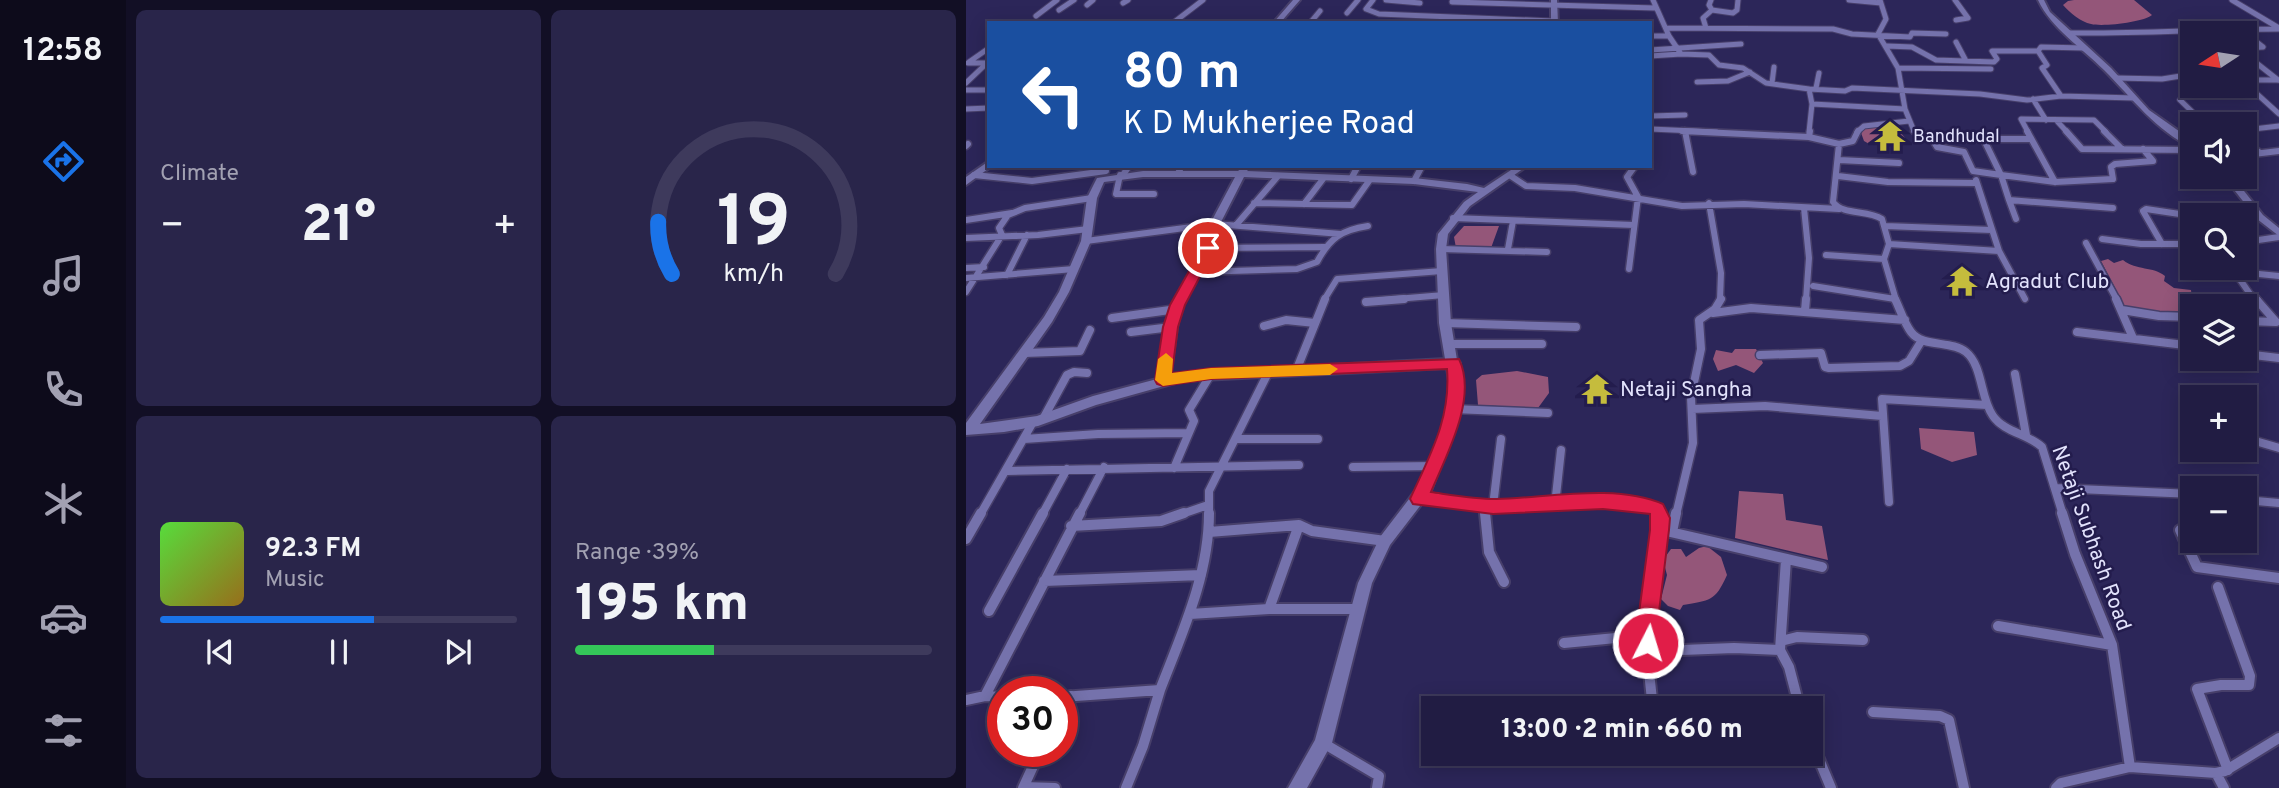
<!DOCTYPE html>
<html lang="en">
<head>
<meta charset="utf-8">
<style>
	:root { --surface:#211c43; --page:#29254a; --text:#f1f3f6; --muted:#a2a1b2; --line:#3e3a5c; --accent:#1a73e8 }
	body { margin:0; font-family:Overpass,sans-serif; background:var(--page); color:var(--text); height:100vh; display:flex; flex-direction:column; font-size:26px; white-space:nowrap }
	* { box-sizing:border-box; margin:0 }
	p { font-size:23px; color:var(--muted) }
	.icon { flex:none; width:38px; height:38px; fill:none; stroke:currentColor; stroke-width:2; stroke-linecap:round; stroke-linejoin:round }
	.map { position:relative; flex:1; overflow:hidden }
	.side { display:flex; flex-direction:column; gap:10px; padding:10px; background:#120f25; width:840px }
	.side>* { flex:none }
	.top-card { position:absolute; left:21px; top:21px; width:665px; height:147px; border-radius:0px; box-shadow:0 4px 18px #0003,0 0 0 2px var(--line); background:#1a4fa0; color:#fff; overflow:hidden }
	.needle { width:46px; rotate:258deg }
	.tools { position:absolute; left:1214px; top:21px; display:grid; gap:14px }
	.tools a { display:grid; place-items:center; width:77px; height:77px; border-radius:0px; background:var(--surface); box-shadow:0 4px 18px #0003,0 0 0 2px var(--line); font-size:35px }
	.speed { position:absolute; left:21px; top:676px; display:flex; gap:14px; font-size:35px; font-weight:700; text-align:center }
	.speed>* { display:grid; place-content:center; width:91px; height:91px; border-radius:50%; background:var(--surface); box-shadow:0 4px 18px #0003,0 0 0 2px var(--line); line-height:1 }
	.speed .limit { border:10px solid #d22; background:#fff; color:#111 }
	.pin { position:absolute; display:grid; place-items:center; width:60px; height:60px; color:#fff; margin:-30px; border:4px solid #fff; border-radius:50%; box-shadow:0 2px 7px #0007 }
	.me { position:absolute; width:77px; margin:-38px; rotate:5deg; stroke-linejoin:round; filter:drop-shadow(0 0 5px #0008) }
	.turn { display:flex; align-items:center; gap:24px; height:147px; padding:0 21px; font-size:32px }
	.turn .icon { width:91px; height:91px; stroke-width:2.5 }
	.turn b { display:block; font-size:49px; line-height:60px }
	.big { font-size:52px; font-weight:800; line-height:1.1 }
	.side .card { flex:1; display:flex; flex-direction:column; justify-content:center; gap:10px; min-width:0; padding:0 24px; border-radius:10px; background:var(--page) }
	.side .dial { align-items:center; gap:0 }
	.dial svg { height:182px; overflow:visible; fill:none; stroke:var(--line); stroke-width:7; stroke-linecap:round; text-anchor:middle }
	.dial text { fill:var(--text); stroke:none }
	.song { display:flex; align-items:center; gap:21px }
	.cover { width:84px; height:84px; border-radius:10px; background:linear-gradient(135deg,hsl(110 70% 55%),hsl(40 70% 35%)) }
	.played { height:7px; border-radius:4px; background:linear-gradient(90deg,var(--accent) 60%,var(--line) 60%) }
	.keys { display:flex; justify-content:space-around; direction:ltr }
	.heat { display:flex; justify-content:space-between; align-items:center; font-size:38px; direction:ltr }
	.charge { height:10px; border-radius:5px; background:linear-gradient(90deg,#34c759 39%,var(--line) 0) }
	.side .tiles { flex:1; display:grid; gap:10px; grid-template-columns:repeat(2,1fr) }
	.trip { position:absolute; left:455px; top:696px; width:402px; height:70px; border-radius:0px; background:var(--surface); box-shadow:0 4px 18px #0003,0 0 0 2px var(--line); font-weight:800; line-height:70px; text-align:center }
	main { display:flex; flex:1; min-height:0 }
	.dock { display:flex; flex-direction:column; width:126px; justify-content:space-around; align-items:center; background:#0d0b1b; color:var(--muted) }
	.dock .icon { width:49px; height:49px }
	.dock .active { color:var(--accent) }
	.dock b { font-size:32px; color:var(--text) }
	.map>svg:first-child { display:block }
	.water { fill:#945679 }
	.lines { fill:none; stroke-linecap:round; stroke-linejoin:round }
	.street-far3-casing { stroke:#473f6a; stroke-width:7 }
	.street-far2-casing { stroke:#473f6a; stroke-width:9 }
	.street-far1-casing { stroke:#473f6a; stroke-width:11 }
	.street-casing { stroke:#473f6a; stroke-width:14 }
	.secondary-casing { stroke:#473f6a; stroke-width:4 }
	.street-far3 { stroke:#7572ac; stroke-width:5 }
	.street-far2 { stroke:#7572ac; stroke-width:6 }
	.street-far1 { stroke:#7572ac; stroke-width:8 }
	.street { stroke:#7572ac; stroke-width:10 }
	.secondary { fill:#7572ac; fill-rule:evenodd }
	.route { fill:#e11d48; stroke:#92132f; stroke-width:2 }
	.slow { fill:#f59e0b }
	.labels { text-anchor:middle; stroke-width:5; stroke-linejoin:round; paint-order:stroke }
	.far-poi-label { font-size:18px; fill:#e2e2fc; stroke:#231c4d; text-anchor:start }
	.poi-label { font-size:21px; fill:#e2e2fc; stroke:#231c4d; text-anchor:start }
	.street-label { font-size:21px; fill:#e2e2fc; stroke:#231c4d }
</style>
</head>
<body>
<main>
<nav class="dock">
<b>12:58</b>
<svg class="icon active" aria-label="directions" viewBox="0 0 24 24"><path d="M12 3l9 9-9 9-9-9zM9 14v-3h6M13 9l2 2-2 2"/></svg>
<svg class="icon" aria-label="music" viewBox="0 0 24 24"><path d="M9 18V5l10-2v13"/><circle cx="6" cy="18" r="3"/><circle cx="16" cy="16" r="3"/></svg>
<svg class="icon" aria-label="phone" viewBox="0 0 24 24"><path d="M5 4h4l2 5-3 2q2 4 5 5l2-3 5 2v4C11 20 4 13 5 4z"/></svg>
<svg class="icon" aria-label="climate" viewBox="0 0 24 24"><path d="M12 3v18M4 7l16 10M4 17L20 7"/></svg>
<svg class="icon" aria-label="car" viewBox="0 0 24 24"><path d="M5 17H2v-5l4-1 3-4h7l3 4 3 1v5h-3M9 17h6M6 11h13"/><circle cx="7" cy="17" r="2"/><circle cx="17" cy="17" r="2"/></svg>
<svg class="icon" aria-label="filters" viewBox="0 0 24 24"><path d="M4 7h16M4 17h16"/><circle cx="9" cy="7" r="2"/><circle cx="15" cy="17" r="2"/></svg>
</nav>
<section class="side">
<div class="tiles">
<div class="card"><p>Climate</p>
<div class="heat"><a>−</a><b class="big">21°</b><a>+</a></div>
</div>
<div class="card dial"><svg viewBox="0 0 100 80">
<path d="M14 69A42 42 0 1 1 86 69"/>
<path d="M14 69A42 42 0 0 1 8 46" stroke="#1a73e8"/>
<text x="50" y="56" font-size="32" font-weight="700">19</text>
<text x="50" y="72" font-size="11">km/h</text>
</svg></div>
<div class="card">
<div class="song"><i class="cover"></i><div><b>92.3 FM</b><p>Music</p></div></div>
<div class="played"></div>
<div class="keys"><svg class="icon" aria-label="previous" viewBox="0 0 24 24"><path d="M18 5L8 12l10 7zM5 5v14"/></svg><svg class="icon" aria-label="pause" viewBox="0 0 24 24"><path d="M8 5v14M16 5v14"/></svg><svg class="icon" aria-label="next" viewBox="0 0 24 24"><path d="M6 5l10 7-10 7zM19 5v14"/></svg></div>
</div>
<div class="card"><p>Range · 39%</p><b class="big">195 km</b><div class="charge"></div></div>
</div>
</section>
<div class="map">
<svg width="1313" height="788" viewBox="0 0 1313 788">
	<rect width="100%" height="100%" fill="#2c2659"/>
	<path class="water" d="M 1108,0 L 1168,0 L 1186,15 C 1178,22 1137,27 1125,24 C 1115,22 1104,13 1097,5 L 1102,1 Z
		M 927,123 L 939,138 L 905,145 L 898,141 L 894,130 Z
		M 498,226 L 533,226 L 525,248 L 490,248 L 488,237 Z
		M 1142,259 L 1148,263 L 1157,260 C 1171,271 1187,266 1199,276 L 1198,281 L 1208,288 L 1225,290 L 1226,299 L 1230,303 L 1227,306 L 1227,315 L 1214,316 L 1159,307 L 1135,261 Z
		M 769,349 L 790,349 L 797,363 L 788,373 L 770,365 L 752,371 L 747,359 L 750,350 L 766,353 Z
		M 551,371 L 582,377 L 583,393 L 572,408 L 512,405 L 510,380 L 516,375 Z
		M 953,428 L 1008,432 L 1011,455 L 986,462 L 955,449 Z
		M 773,491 L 817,494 L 820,520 L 856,526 L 862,560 L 769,538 Z
		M 741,546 L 755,557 L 761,575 C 749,602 744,600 717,605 L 714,610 L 702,606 L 695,599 L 701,575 L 697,560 L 705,549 L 715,549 L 720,557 L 733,548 Z"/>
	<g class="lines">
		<defs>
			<path id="street-far3" d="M 407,0 L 400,9 L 413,14 L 587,21
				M 420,0 L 454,3
				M 883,0 L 915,3
				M 914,0 L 920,19 L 912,34 L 932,68 L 939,109 L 948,131 L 953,132
				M 989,0 L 1002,18 L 990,20
				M 1266,0 L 1313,28
				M 486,2 L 689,8
				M 157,3 L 162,0
				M 121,5 L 127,0
				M 93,10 L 108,0
				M 746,10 L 767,13 L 771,10 L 772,0
				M 381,13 L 392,0
				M 70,16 L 91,0
				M 207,23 L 237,0
				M 344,23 L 354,11
				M 701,28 L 867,29 L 886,34 L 944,37 L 946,33 L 980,34
				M 740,28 L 737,18 L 746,10 L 743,5 L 745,0
				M 1102,33 C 1173,34 1242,29 1313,29
				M 1279,33 L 1297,47 L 1279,48
				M 684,36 L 703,36 L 687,0
				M 703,36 L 715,54 L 743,55 L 753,65 L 777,68 L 800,83 L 843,89 L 846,104 L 843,132
				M 990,42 L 1000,61
				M 921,46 L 946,47 L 970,60 L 1028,62 L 1031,59 L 1026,51 L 1072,51 L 1075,47 L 1118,48
				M 684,50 L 775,44
				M 1072,51 L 1081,65 L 1076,68 L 1095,96
				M 1279,54 L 1312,80
				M 684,56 L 715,54
				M 3,62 L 23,48
				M 932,68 L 1025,69
				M 1150,78 L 1196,79 L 1227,74
				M 1279,80 L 1311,80
				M 731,82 L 762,81 L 784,72
				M 0,83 L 21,63 L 2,63
				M 806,83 L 808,67
				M 1279,83 L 1313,114
				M 850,88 L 853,73
				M 843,89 L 879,91 L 886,88 L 1014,94 L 1061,100 L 1095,96 L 1168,98
				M 0,90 L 23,90
				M 1067,99 L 1080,120
				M 1214,100 L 1239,124
				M 846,104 L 939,109
				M 0,109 L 23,108
				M 684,116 L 719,115
				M 1090,120 L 1101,132
				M 684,129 L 751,132
				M 1279,130 L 1313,126
				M 891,132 L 898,126 L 943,121
				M 1062,132 L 1055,119 L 1128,120 L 1140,132"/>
			<path id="street-far2" d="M 716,131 L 843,137 L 873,144 L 887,141 L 892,131
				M 719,131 L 727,172
				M 948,131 L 965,137 L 971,147 L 998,152 L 1007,171 L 1035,175 L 1043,200 L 1147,208
				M 1061,131 L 1089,182
				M 1100,131 L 1116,149 L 1227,150
				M 1138,131 L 1156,149
				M 843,137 L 844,131
				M 969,139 L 1065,139
				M 1018,140 L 1035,175 L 1089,182 L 1147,179 L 1145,167 L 1149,164 L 1187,161 L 1177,149
				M 1279,142 L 1294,153
				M 873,144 L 867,202 C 878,216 901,209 916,219 L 923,244 L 918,259 L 930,300
				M 0,146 L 2,144
				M 1279,155 L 1313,151
				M 873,160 L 933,163
				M 212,173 L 216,166
				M 8,175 L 66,181 L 140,171
				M 154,175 L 150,194 L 188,194
				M 157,175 L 163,166
				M 545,176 L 560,186 L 609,188 L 716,206 L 778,204 L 873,209
				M 872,176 L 922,182 L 1010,183
				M 385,179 L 392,166
				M 1010,180 L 1033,251 L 1059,299
				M 448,181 L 456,166
				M 1043,200 L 1050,219
				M 288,203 L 386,205 L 403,181
				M 743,203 L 755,273 L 754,300
				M 338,204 L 357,179
				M 838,208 L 843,258 L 840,300
				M 487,218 L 668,225
				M 0,220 L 46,213
				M 271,224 L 312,176
				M 919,226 L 1026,230
				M 0,238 L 72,235 L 122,229
				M 1136,239 L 1175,244 L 1227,244
				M 120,241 L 249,224 L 375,234
				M 1279,242 L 1313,237
				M 1120,243 L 1151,300
				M 923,244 L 1033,251
				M 1196,244 L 1177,211 L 1180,209 L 1227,216
				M 242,248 L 359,247
				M 475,249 L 581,252
				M 542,249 L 547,221
				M 860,255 L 918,259
				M 0,268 L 18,267
				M 1266,268 L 1284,294 L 1292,300
				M 663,269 L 672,197 L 661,177 L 669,166
				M 231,272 L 331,269 L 351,262 C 364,238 375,230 402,226
				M 1293,274 L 1313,276
				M 41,275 L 61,235
				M 0,278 L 108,269
				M 847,286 L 929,299
				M 0,292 L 36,235 L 33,228 L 42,215 L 59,208 L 126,198
				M 358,300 L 371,279 L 476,271
				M 418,300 L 478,295"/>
			<path id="street-far1" d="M 929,299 C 934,309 938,323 945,332 C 957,348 985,340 1000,352 C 1017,366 1014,398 1027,416 C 1038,432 1062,434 1076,447 L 1097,515
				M 1150,299 L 1167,338
				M 400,302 L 438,299
				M 1156,310 L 1193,316 L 1227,317
				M 839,311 L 840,299
				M 747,313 L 785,308 L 939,320
				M 146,318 L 211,309
				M 1279,321 L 1310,322 L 1290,299
				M 479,323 L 610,327
				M 298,326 L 320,320 L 349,323
				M 165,332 L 205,327
				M 1111,332 L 1227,346
				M 484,344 L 576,344
				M 58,353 L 114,351 L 124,330
				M 1279,354 L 1313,358
				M 794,355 L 855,353 L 859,367 L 863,368 L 934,366 L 943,361 L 956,340
				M 330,371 L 359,299
				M 1049,374 L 1060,435
				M 487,409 L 582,413
				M 726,409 L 799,406 L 916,416
				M 77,419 L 101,375 L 108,372 L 121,373
				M 1279,438 L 1313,448
				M 58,439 L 132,434 L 222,433
				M 270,439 L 352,439
				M 387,467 L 469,466
				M 208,468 L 228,421 L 223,410 L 245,374
				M 41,471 L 333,465
				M 1089,488 L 1227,494
				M 453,499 L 529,506 L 655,502 L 690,509 L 693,515
				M 1279,500 L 1313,503
				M 923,502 L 916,399 L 1021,405
				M 518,505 L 519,515
				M 589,505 L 595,450
				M 527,506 L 535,439
				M 14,515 L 67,422
				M 76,515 L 101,469
				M 113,515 L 138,467
				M 213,515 L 242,505
				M 243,515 L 243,491 L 302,373
				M 710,515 L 727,443 L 725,397 L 735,349 L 733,320 L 749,309 L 755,299"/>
			<path id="street" d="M 519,513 L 523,552 L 538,582
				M 692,513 L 694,530 L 681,628 L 682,643 L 690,651 L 768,648 L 814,650 L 823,667 L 834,709
				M 1096,513 L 1109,554 L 1146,645 L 1164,767
				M 105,526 L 195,521 L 218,513
				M 1214,530 L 1231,567 L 1313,578
				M 700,531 L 856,567
				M 243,532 L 333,525 L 346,531 L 419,541
				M 706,532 L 710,513
				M 0,539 L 15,513
				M 78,581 L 235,575
				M 1252,587 L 1284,676 L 1283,685 L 1255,685 L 1231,689 L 1262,770
				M 303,609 L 333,525
				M 23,611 L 77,513
				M 224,614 L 303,609 L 391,609
				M 1032,626 L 1146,645
				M 815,641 L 831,637 L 897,640
				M 598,643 L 681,635
				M 814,650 L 820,559
				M 19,696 L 114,513
				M 96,697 L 194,690 C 216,633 243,575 243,513
				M 0,700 L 19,696 L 37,697
				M 687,709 L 683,672 L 690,651
				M 907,712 L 974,716 L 983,720 L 998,788
				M 96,714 L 105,696
				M 845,740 L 865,788
				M 357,743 L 413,776 L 411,788
				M 1250,773 L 1258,788
				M 58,787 L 89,788
				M 57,788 L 74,751
				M 160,788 L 177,746 L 194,690
				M 1090,788 L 1095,783 L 1164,767 L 1250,773 L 1259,771 L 1313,738"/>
			<path id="secondary" d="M 327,0 L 334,0 L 314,23 L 307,23 Z
				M 585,0 L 591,0 L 592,23 L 585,23 Z
				M 1072,0 L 1078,0 L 1084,12 L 1145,68 L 1183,110 L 1227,141 L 1227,148 C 1190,131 1166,98 1138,70 C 1116,48 1085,28 1072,0 Z
				M 23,161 L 23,166 L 26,166 L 0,185 L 0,177 Z
				M 278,166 L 283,169 L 281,171 L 448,178 L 501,184 L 518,188 L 551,166 L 561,166 L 504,206 L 482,234 L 480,249 L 485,323 L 491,360 L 494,363 L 492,366 L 497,394 L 487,433 L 464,493 L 424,545 L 406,583 L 366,743 L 341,788 L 322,788 L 349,740 L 392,583 L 414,537 L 453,486 L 475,433 L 485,394 L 481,368 L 216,381 L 130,405 L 72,426 L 38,432 L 0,435 L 0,423 L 78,317 L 93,292 L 115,241 L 121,198 L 131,178 L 177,171 L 272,171 ZM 177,177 L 269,177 L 244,224 L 244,239 L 206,305 L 199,327 L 191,379 L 127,396 L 71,416 L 14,424 L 86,322 L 103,292 L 125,241 L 131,198 L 138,182 ZM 278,177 L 448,184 L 512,192 L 498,202 L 472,234 L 470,249 L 473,323 L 479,359 L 216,373 L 204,376 L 211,327 L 216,305 L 254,239 L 254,224 Z
				M 1258,177 L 1267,177 L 1297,215 L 1313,228 L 1313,236 L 1291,219 Z"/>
		</defs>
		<use href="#street-far3" class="street-far3-casing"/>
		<use href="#street-far2" class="street-far2-casing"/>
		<use href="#street-far1" class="street-far1-casing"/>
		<use href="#street" class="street-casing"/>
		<use href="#secondary" class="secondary-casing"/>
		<use href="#street-far3" class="street-far3"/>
		<use href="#street-far2" class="street-far2"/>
		<use href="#street-far1" class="street-far1"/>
		<use href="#street" class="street"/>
		<use href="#secondary" class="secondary"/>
	</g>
	<path class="route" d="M 242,244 L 249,248 L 219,305 L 212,327 L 206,373 L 245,368 L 493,359 C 512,398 480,456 465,492 C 486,495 508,499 530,499 C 580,498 650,483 697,504 L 704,518 L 703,530 L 691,628 L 692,643 L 689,650 L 682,652 L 675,650 L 671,628 L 684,530 L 684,514 L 637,509 L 527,514 L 447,504 L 444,499 C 464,455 485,418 481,369 L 245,379 L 197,386 L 191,384 L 189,380 L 197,327 L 204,305 L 236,248 Z"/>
	<path class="slow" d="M 200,353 L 207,359 L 206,373 L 245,368 L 364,364 L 372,369 L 364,375 L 245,379 L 197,386 L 189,380 L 192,359 Z"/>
	<defs>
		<symbol id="temple-bare" viewBox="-9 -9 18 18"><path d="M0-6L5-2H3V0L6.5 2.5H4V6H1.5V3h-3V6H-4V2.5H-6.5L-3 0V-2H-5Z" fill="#c5bc3d" stroke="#231c4d" stroke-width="2.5" paint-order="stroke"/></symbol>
	</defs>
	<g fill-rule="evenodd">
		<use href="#temple-bare" x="902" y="114" width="44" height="44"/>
		<use href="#temple-bare" x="974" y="259" width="44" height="44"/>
		<use href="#temple-bare" x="609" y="367" width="44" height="44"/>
	</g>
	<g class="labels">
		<g class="far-poi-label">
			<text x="947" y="142">Bandhudal</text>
		</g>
		<g class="poi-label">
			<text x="1019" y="288">Agradut Club</text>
			<text x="654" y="396">Netaji Sangha</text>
		</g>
		<g class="street-label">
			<text transform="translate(1126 538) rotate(70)" y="7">Netaji Subhash Road</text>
		</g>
	</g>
</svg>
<div class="tools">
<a><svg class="needle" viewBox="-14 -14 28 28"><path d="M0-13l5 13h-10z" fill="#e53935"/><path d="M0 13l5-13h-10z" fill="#a2a1b2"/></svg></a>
<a><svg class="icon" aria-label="sound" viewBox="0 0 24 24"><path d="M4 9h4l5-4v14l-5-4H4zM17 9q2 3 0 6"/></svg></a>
<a><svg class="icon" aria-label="search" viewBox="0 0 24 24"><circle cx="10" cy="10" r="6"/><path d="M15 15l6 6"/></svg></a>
<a><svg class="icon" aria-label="layers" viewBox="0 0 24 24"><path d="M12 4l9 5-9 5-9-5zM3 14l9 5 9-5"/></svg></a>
<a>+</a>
<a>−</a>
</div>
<div class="speed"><div class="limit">30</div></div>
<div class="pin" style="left:242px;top:248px;background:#d93025"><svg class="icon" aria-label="arrive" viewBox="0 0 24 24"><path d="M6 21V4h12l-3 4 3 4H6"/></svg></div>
<svg class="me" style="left:682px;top:643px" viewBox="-20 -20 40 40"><circle r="17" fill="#e11d48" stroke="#fff" stroke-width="3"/><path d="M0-11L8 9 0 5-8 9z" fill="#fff"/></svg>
<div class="trip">13:00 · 2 min · 660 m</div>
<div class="top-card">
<div class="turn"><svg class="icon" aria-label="left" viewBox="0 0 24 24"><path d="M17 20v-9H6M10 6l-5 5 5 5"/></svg><div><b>80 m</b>K D Mukherjee Road</div></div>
</div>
</div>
</main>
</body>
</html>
